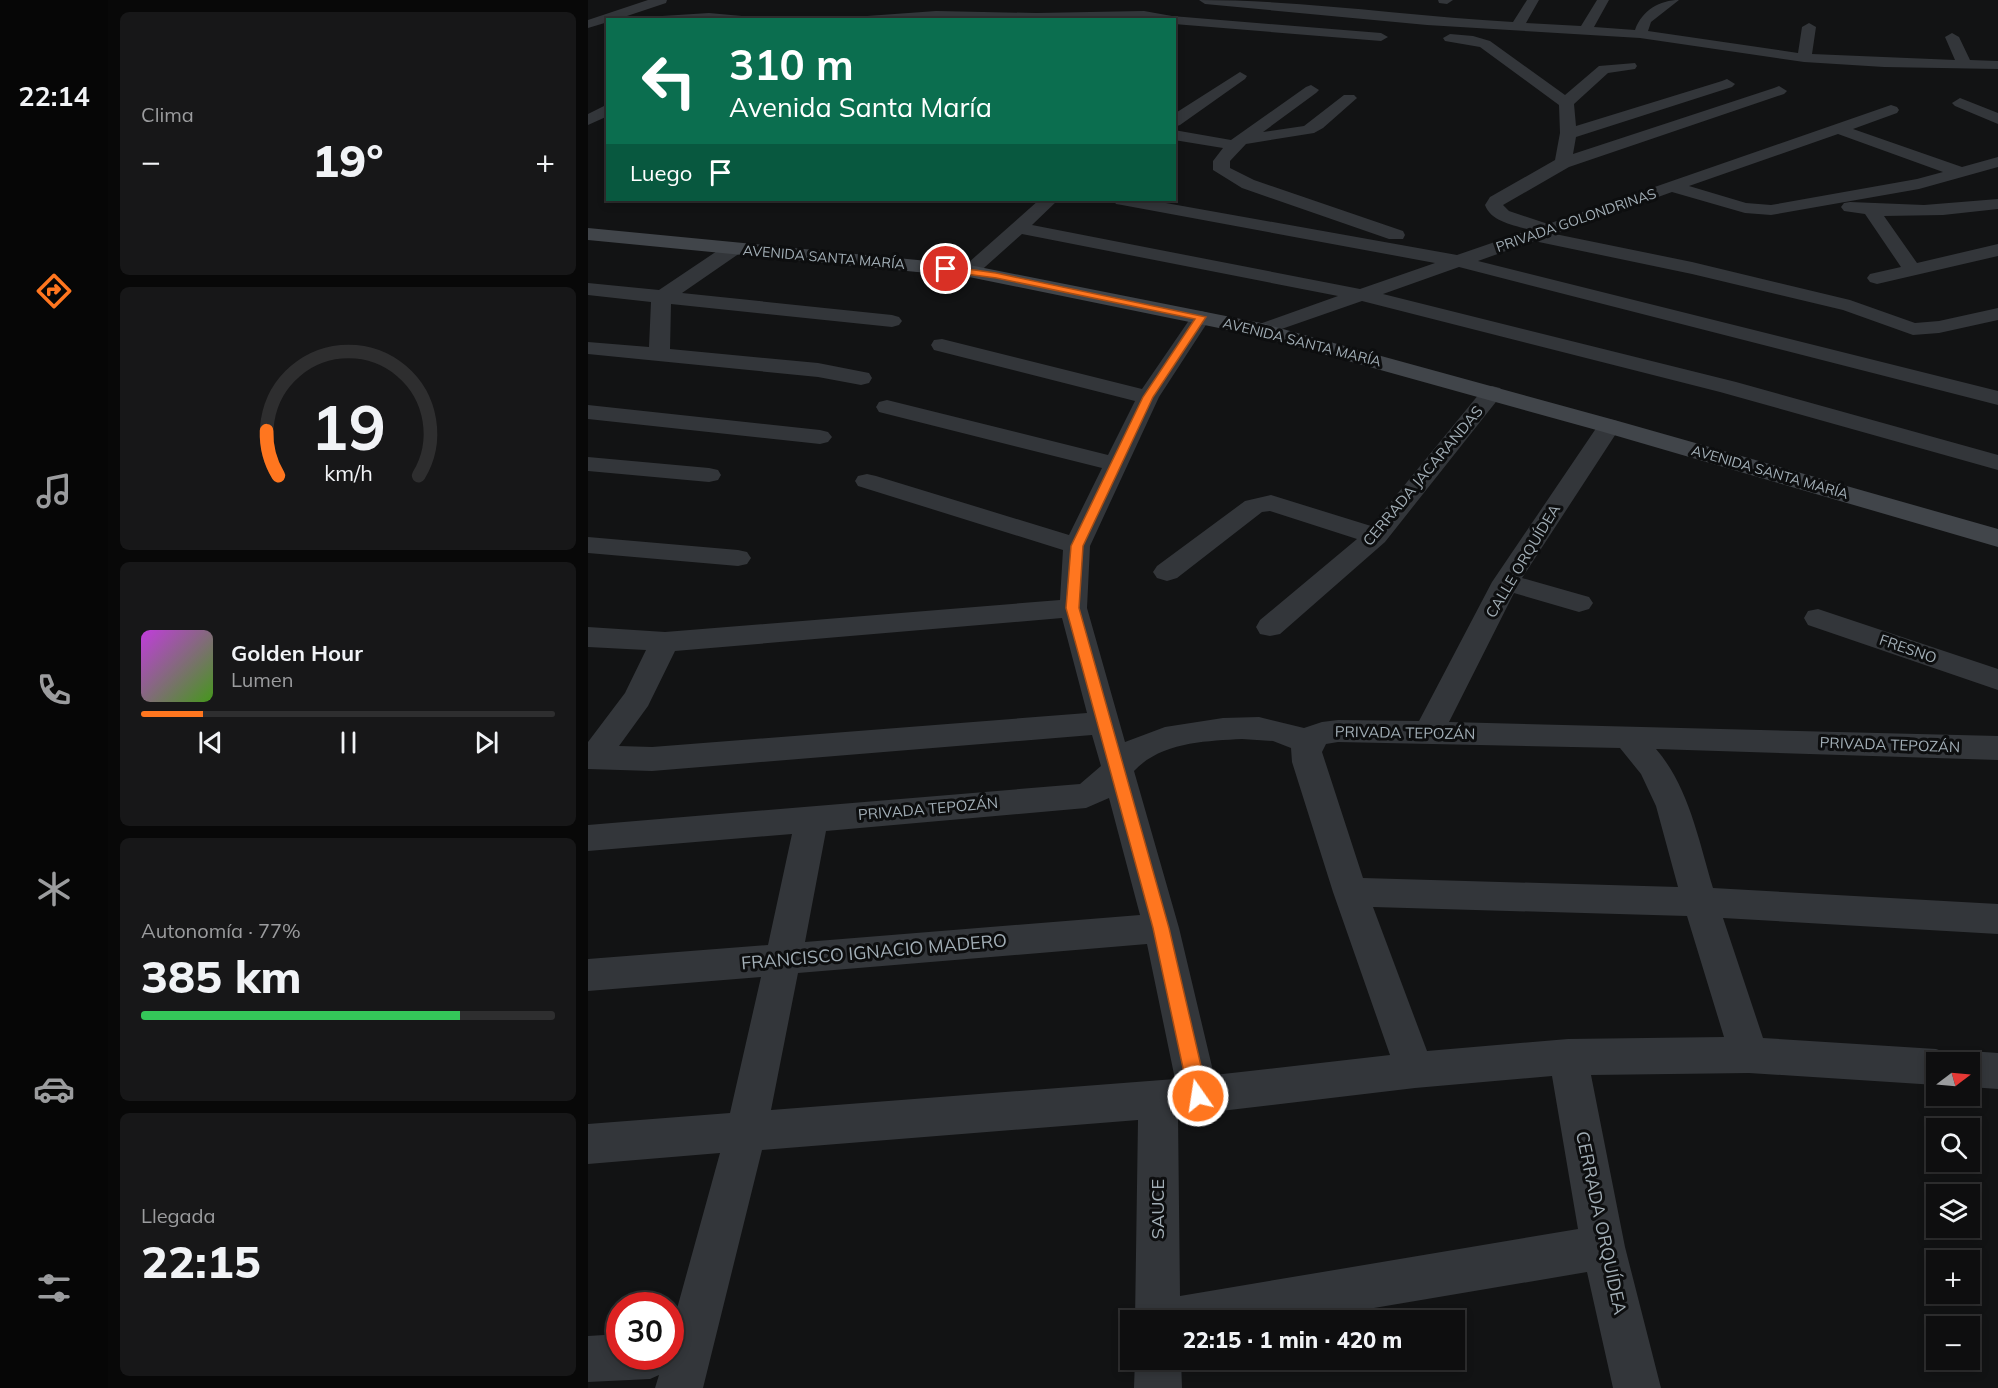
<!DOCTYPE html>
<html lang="es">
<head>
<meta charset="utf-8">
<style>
	:root { --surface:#0e0e0f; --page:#171718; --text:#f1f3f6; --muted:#9b9c9e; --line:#2e2e2f; --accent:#ff761f }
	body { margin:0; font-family:Mulish,sans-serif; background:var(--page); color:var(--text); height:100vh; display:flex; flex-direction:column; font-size:22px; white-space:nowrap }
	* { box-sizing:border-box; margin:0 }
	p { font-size:20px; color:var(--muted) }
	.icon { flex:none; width:33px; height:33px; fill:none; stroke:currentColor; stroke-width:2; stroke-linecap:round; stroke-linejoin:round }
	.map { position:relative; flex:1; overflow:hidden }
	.drawer { display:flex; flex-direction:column; gap:12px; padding:12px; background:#080808; width:480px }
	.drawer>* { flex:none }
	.hud { position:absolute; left:18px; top:18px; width:570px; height:183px; border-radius:0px; box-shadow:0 3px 9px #0003,0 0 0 2px var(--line); background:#0b6e4f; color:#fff; overflow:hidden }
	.needle { width:39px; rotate:74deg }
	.fabs { position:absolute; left:1338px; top:1052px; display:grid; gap:12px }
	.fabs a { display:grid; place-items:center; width:54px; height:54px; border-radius:0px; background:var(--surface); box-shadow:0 3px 9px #0003,0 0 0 2px var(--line); font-size:30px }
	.speed { position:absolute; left:18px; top:1292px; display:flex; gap:12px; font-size:30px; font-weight:700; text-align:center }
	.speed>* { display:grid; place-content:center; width:78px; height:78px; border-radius:50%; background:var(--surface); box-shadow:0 3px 9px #0003,0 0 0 2px var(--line); line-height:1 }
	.speed .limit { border:9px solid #d22; background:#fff; color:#111 }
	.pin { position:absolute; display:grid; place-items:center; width:51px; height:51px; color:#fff; margin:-26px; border:3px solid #fff; border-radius:50%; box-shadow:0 2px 6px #0007 }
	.me { position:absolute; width:66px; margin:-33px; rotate:347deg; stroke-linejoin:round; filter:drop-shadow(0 0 4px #0008) }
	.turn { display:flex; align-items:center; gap:21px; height:126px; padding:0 24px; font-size:27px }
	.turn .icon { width:78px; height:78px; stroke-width:2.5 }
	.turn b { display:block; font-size:42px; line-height:51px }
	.then { display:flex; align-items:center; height:57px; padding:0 24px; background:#0003; gap:12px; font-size:22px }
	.big { font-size:45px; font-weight:800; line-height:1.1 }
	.drawer .widget { flex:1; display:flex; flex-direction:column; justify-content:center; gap:9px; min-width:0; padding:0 21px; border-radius:9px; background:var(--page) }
	.drawer .dial { align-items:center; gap:0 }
	.dial svg { height:156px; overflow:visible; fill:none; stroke:var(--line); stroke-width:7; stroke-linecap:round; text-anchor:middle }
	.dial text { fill:var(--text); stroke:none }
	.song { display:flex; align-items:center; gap:18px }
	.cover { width:72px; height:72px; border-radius:9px; background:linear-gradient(135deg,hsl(290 70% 55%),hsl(100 70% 35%)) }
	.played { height:6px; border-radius:3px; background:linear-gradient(90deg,var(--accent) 15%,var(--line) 15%) }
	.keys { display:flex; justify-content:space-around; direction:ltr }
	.heat { display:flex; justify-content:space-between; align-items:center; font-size:33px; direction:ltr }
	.charge { height:9px; border-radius:4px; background:linear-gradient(90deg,#34c759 77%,var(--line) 0) }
	.trip { position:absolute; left:532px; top:1310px; width:345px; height:60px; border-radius:0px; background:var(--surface); box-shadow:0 3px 9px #0003,0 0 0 2px var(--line); font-weight:800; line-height:60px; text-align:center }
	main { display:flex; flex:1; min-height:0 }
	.menu { display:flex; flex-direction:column; width:108px; justify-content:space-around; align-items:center; background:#060606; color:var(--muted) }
	.menu .icon { width:42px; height:42px }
	.menu .active { color:var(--accent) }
	.menu b { font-size:27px; color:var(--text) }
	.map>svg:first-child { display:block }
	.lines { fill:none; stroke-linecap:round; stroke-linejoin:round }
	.street { fill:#33363a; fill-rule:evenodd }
	.secondary { fill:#41454a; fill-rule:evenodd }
	.route { fill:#ff761f; stroke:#a64d14; stroke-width:1.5 }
	.labels { text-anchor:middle; stroke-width:6; stroke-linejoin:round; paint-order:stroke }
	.far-street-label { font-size:14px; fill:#a2aeb6; stroke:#0d0e0f }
	.street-label { font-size:15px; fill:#a2aeb6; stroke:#0d0e0f }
	.near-street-label { font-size:18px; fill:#a2aeb6; stroke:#0d0e0f }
</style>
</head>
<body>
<main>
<nav class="menu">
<b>22:14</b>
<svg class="icon active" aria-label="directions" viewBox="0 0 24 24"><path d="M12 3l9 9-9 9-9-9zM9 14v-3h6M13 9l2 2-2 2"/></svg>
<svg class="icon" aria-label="music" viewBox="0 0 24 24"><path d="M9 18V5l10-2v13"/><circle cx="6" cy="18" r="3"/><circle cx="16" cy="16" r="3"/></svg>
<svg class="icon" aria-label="phone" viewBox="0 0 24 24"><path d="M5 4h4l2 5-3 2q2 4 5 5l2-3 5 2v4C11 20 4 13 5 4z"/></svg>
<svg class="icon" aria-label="climate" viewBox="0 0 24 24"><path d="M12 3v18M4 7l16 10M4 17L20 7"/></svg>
<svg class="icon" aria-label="car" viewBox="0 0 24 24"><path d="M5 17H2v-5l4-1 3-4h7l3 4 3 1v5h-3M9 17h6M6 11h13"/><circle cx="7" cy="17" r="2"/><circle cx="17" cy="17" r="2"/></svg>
<svg class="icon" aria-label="filters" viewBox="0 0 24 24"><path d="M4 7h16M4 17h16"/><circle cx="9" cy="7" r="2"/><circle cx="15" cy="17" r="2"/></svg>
</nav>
<section class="drawer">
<div class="widget"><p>Clima</p>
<div class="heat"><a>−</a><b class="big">19°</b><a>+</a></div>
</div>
<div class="widget dial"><svg viewBox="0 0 100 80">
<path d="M14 69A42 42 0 1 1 86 69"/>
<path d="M14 69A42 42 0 0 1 8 46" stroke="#ff761f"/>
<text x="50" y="56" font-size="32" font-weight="700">19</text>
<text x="50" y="72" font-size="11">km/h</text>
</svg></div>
<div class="widget">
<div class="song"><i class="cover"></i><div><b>Golden Hour</b><p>Lumen</p></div></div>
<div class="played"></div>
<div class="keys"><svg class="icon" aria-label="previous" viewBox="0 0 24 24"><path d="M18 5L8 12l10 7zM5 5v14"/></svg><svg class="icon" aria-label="pause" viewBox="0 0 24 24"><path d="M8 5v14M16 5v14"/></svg><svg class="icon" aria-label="next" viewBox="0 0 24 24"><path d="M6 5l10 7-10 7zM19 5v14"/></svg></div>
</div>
<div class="widget"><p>Autonomía · 77%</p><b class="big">385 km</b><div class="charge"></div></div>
<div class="widget"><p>Llegada</p><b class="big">22:15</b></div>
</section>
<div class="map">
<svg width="1410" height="1388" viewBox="0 0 1410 1388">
	<rect width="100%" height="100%" fill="#121314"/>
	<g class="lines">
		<path class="street" d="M 60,0 L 79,0 L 78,3 L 27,20 L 20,20 L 20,22 L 0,28 L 0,20 Z
			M 611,0 C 715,0 821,16 925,22 L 939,0 L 951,0 L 938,23 L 993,26 L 1009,0 L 1021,0 L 1006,27 L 1047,30 C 1054,10 1072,0 1091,0 L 1063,22 L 1060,31 L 1210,53 L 1214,27 L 1221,23 L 1228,27 L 1224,54 L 1367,60 L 1357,37 L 1364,33 L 1371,37 L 1382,60 L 1410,61 L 1410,69 L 1296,67 L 1216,62 L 1052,38 L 839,25 L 617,4 Z
			M 850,0 L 865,0 L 859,4 L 851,3 Z
			M 348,11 L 448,13 L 556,11 L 584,16 L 793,33 L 800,37 L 793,41 L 586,24 L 586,20 L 273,20 L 279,16 Z
			M 121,13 L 154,16 L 160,20 L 68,20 L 74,16 Z
			M 862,34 L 885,36 L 902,41 L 977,95 L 1011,66 L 1047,63 L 1049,66 L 1047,69 L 1020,73 L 986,104 L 988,126 L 1134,81 L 1139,79 L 1147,84 L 1144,87 L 988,137 L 985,154 L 1186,88 L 1191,86 L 1199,91 L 1196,94 L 981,167 L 915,205 L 921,211 L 960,224 L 1303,105 L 1309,107 L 1311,110 L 1309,113 L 1265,129 L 1374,167 L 1410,157 L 1410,167 L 1331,189 L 1183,215 L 1157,213 L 1084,192 L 967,234 L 1104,262 L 1262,300 L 1327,323 L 1351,321 L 1410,308 L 1410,320 L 1351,333 L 1325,335 L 1255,310 L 1104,274 L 946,241 L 890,261 L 1410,391 L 1410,405 L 871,267 L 795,294 L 1148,382 L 1410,455 L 1410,470 L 1132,392 L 774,301 L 673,336 L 666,334 L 662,330 L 666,326 L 750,296 L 434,234 L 388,275 L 374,275 L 371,271 L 451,200 L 470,200 L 444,225 L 772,289 L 847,263 L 534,205 L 528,204 L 525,200 L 561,200 L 869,255 L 942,230 C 926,225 903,222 897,205 L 902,197 L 967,160 L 972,133 L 971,105 L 892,47 L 857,41 L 855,38 ZM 1250,134 L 1355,172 L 1329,179 L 1183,205 L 1158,203 L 1101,186 Z
			M 652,72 L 659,76 L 657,79 L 592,125 L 586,127 L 586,114 Z
			M 723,85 L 731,90 L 728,93 L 675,132 L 716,126 L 756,95 L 766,95 L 769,98 L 735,128 L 726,133 L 658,144 L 642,161 L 642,168 L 666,180 L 815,231 L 817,235 L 815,239 L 801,239 L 654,188 L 625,170 L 625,161 L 635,148 L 586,140 L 586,130 L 643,140 L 718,87 Z
			M 1372,98 L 1410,113 L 1410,124 L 1367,106 L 1364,103 Z
			M 20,104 L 20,116 L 0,125 L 0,114 Z
			M 1410,199 L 1410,209 L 1355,215 L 1296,216 L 1329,263 L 1410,244 L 1410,256 L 1289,284 L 1282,282 L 1279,278 L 1282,274 L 1313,267 L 1277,214 L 1256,211 L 1253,207 L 1256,203 L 1262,202 L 1336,205 Z
			M 145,243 L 152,245 L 155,249 L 152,253 L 94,293 L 304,315 L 311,317 L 314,321 L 311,325 L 304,327 L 83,304 L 82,349 L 230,363 L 281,373 L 284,378 L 281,383 L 273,385 L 230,377 L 0,354 L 0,342 L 61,347 L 63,302 L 0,295 L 0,283 L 71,290 L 138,245 Z
			M 613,311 L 620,313 L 623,317 L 571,397 L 502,546 L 499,608 L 537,742 L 577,727 L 635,718 L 671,717 L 716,728 L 734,722 L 750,720 L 831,721 L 904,582 L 1013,421 L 1021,419 L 1029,421 L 1033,426 L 934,578 L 1001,597 L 1005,603 L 1001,609 L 991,612 L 926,593 L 861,722 L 1410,736 L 1410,760 L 1068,749 C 1101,787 1111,842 1125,888 L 1410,904 L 1410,934 L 1135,918 L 1175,1038 L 1348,1049 L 1362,1054 L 1365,1062 L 1348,1062 L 1348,1085 L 1161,1073 L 1003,1075 L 1037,1247 L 1073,1388 L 1025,1388 L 999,1272 L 715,1320 L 547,1320 L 550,1120 L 174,1150 L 115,1388 L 67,1388 L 71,1375 L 62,1379 L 0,1382 L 0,1336 L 32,1334 L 32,1356 L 82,1356 L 82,1334 L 132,1153 L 0,1164 L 0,1124 L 142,1113 L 173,977 L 0,991 L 0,959 L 180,945 L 204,834 L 0,851 L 0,825 L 492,784 L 513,766 L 504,735 L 64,771 L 0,769 L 0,742 L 37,693 L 58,650 L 0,647 L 0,627 L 77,632 L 472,600 L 475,550 L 270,486 L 267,481 L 270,476 L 279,474 L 288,476 L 481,535 L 514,468 L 291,412 L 288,407 L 291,402 L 299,400 L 520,455 L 547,401 L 346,350 L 343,345 L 346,340 L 354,339 L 554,389 L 606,313 ZM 474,618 L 499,713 L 64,747 L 31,746 L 60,706 L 87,651 ZM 654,739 L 685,741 L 703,748 L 704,762 L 745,892 L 802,1055 L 626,1075 L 591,928 L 546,771 C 573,742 618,741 654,739 ZM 750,742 L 1032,748 L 1053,774 L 1068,806 L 1090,887 L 775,878 L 734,752 L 738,744 ZM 521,798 L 552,915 L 217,942 L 238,831 L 498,808 ZM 785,907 L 1099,916 L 1136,1037 L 980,1039 L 839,1051 ZM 559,944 L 587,1079 L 183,1110 L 210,973 ZM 964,1076 L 990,1229 L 592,1296 L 590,1116 L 827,1088 Z
			M 904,386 L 912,388 L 915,393 L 797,542 L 692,634 L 682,636 L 672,634 L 668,627 L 672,620 L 769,539 L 682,511 L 674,512 L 589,578 L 579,581 L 569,578 L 565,572 L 569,566 L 657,501 L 683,495 L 783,526 L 896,388 Z
			M 0,405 L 232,430 L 240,432 L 244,437 L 240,442 L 232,444 L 0,419 Z
			M 0,457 L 121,468 L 130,470 L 133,475 L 130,480 L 121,482 L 0,471 Z
			M 0,537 L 150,550 L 159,552 L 163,558 L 159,564 L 150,566 L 0,553 Z
			M 1230,609 L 1410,669 L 1410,690 L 1220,625 L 1216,618 L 1220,611 Z
			M 1382,1051 L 1410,1053 L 1410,1089 L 1382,1087 L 1382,1062 L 1366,1062 L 1368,1056 Z
			M 547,1359 L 593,1359 L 594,1388 L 546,1388 Z"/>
		<path class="secondary" d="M 0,228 L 381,265 L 673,323 L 1030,421 L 1410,529 L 1410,547 L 1012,431 L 670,336 L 381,277 L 0,240 Z"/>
	</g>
	<path class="route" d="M 358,266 L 408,273 L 618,317 L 565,397 L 495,546 L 491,608 L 581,928 L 620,1096 L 617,1102 L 610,1105 L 604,1102 L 601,1096 L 565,928 L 478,608 L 483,546 L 555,397 L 607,319 L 408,278 L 355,271 L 355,267 Z"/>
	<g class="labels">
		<g class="far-street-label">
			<text transform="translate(988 220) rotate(-19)" y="5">PRIVADA GOLONDRINAS</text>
			<text transform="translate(236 257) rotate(5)" y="5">AVENIDA SANTA MARÍA</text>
			<text transform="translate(714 342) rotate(14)" y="5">AVENIDA SANTA MARÍA</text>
			<text transform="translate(1182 472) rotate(16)" y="5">AVENIDA SANTA MARÍA</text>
		</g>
		<g class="street-label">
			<text transform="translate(835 476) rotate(-50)" y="5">CERRADA JACARANDAS</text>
			<text transform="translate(935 561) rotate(-59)" y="5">CALLE ORQUÍDEA</text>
			<text transform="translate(1320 649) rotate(19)" y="5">FRESNO</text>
			<text transform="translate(817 733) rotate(1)" y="5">PRIVADA TEPOZÁN</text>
			<text transform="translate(1302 745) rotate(2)" y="5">PRIVADA TEPOZÁN</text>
			<text transform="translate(340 809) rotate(-5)" y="5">PRIVADA TEPOZÁN</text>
		</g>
		<g class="near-street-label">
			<text transform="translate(286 952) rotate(-5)" y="6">FRANCISCO IGNACIO MADERO</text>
			<text transform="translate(570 1209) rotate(-90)" y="6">SAUCE</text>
			<text transform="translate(1013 1223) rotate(78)" y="6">CERRADA ORQUÍDEA</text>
		</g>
	</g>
</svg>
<div class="fabs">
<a><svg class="needle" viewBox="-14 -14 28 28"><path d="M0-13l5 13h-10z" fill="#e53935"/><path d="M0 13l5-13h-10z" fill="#9b9c9e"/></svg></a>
<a><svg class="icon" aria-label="search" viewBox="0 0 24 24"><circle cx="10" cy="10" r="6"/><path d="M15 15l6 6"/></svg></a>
<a><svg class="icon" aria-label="layers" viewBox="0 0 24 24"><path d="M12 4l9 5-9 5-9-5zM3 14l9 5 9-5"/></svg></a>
<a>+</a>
<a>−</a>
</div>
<div class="speed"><div class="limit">30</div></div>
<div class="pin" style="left:358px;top:269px;background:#d93025"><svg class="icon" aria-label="arrive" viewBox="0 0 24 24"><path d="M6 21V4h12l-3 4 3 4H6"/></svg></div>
<svg class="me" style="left:610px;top:1096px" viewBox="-20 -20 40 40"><circle r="17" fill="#ff761f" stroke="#fff" stroke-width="3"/><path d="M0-11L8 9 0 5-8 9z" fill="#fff"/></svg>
<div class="trip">22:15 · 1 min · 420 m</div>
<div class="hud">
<div class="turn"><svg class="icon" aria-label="left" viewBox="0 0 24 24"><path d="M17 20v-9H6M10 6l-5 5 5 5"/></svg><div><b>310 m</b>Avenida Santa María</div></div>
<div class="then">Luego<svg class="icon" aria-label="arrive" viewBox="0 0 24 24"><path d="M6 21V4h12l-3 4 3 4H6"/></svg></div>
</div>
</div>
</main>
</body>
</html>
